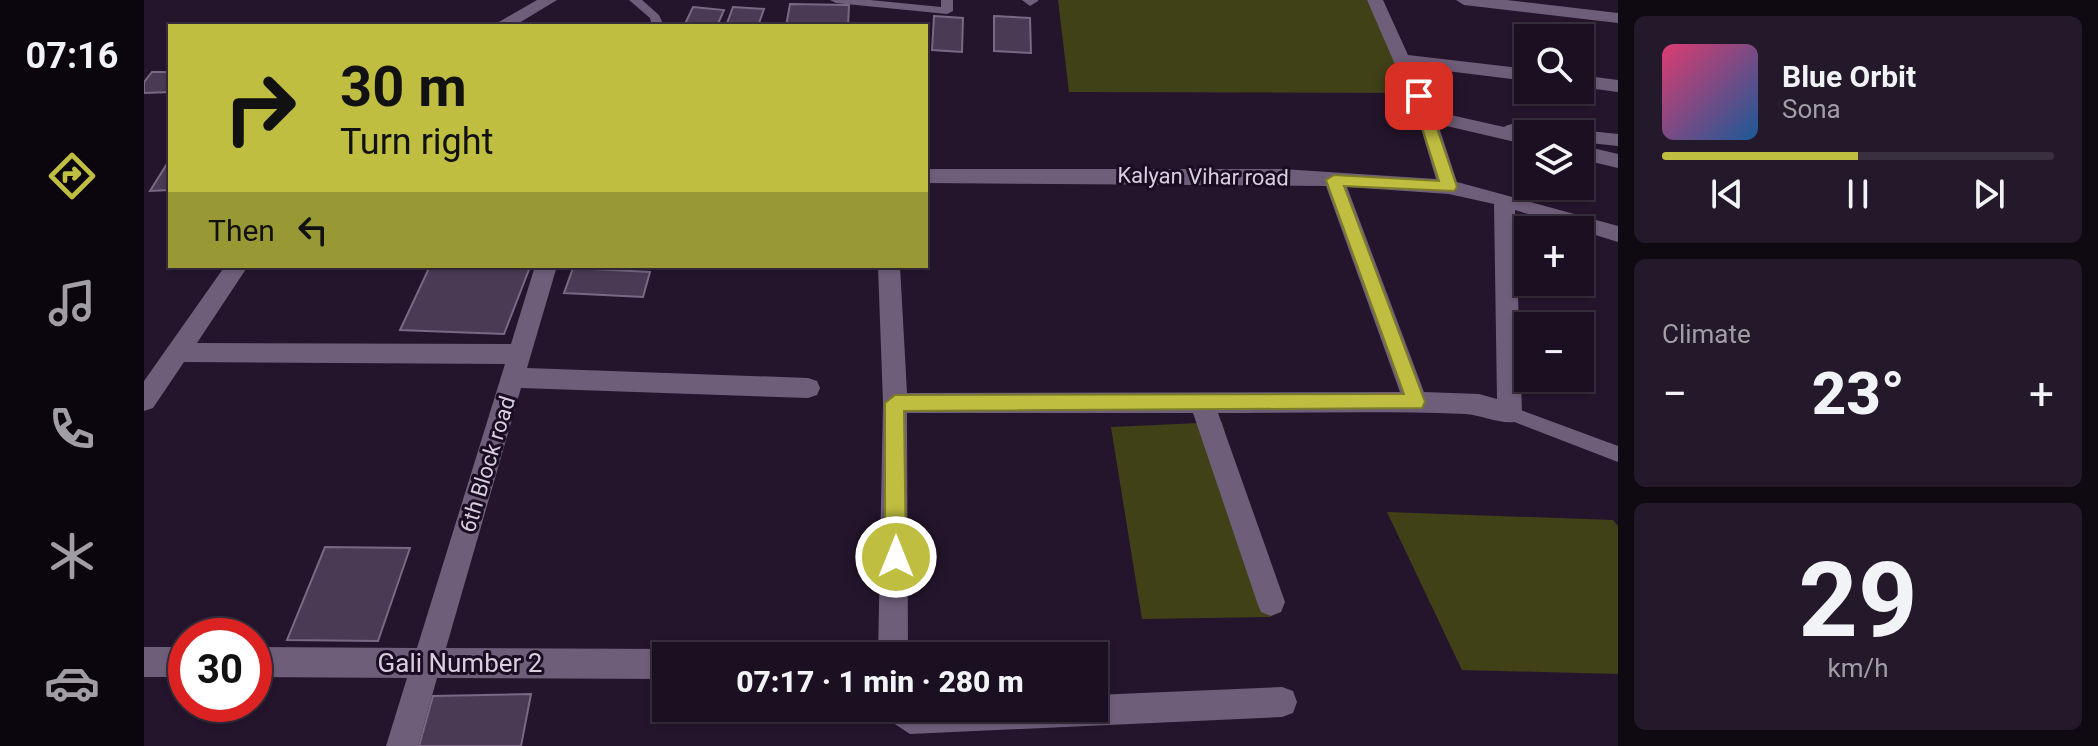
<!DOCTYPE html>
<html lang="en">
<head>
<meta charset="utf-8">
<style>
	:root { --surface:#1b1021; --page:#24192a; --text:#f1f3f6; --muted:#a09da5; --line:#39303f; --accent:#bfbe41 }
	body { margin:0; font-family:Roboto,sans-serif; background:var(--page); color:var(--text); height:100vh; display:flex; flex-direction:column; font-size:30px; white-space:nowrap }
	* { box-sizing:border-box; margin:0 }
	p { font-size:26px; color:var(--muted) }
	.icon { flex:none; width:44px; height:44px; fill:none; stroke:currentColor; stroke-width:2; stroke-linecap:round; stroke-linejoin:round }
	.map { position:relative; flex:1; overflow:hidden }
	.side { display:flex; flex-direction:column; gap:16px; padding:16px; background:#0f0912; width:480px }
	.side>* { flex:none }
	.top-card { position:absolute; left:24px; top:24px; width:760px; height:244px; border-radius:0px; box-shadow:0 2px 6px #0004,0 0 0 2px var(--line); background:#bfbe41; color:#111; overflow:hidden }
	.controls { position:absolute; left:1370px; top:24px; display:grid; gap:16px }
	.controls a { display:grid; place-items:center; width:80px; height:80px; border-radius:0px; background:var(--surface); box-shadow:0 2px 6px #0004,0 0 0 2px var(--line); font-size:40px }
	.speed { position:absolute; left:24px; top:618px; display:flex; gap:16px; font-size:40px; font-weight:700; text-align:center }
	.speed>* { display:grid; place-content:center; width:104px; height:104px; border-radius:50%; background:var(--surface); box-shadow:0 2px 6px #0004,0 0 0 2px var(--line); line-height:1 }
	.speed .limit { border:12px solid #d22; background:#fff; color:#111 }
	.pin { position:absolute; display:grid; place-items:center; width:68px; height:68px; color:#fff; margin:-34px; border-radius:16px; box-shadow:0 4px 12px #0006 }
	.me { position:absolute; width:88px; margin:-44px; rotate:0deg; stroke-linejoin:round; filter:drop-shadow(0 0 6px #0008) }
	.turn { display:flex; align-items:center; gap:28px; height:168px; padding:0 40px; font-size:36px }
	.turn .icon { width:104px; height:104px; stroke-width:2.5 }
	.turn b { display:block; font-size:56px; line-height:68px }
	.then { display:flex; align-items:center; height:76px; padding:0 40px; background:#0003; gap:16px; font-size:30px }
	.big { font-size:60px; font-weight:800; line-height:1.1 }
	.side .card { flex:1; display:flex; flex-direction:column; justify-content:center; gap:12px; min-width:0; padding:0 28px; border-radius:12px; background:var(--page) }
	.side .dial { align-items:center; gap:0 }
	.dial b { font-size:104px; line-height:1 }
	.song { display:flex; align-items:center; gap:24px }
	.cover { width:96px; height:96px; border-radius:12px; background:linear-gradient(135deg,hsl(340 70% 55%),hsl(210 70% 35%)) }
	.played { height:8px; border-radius:4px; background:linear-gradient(90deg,var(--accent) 50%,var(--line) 50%) }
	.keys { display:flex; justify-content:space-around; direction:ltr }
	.heat { display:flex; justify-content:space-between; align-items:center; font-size:44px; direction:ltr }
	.trip { position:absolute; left:508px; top:642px; width:456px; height:80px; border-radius:0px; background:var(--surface); box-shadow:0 2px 6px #0004,0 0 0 2px var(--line); font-weight:800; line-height:80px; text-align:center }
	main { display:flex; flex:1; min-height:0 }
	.dock { display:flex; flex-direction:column; width:144px; justify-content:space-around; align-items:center; background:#0b060d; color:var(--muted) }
	.dock .icon { width:56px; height:56px }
	.dock .active { color:var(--accent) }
	.dock b { font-size:36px; color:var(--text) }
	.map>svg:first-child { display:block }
	.green { fill:#414118 }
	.building { fill:#4a3a53; stroke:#7a6885; stroke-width:2 }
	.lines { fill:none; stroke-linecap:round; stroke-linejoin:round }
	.lane { fill:#6f5e7a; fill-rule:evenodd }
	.street { fill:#6f5e7a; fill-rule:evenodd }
	.route { fill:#bfbe41; stroke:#7c7c2a; stroke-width:2 }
	.labels { text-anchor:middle; stroke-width:6; stroke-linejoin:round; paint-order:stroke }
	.street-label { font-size:22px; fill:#d8cede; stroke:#1a0c22 }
	.near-street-label { font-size:26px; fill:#d8cede; stroke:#1a0c22 }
</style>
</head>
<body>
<main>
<nav class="dock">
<b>07:16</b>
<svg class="icon active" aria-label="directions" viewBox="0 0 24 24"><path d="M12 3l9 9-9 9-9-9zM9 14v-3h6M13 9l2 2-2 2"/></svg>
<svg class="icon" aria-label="music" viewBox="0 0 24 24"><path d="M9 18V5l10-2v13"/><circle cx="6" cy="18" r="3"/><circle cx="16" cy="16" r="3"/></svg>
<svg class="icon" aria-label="phone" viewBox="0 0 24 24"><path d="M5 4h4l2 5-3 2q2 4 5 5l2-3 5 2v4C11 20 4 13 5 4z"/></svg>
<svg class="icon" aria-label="climate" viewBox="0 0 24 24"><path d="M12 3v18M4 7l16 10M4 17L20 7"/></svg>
<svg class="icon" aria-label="car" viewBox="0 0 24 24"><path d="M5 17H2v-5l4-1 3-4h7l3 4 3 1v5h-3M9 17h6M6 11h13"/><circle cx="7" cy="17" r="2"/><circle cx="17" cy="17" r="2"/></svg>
</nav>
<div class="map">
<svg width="1474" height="746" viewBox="0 0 1474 746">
	<rect width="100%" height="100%" fill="#24152c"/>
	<path class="green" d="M 914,0 L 1223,0 L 1268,93 L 925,92 Z
		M 1078,422 L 1127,617 L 998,619 L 967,427 Z
		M 1243,512 L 1469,520 L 1474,526 L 1474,674 L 1318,670 Z"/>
	<path class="building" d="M 646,4 L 705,5 L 704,26 L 642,26 Z
		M 549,7 L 580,10 L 573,26 L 540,26 Z
		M 589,7 L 620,9 L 614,26 L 582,26 Z
		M 790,16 L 819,18 L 818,52 L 788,50 Z
		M 850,16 L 886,18 L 887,53 L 850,51 Z
		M 8,72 L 26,72 L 26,92 L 0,93 L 0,82 Z
		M 26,159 L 26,190 L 6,191 Z
		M 286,266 L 386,267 L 360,334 L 256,330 Z
		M 429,268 L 506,272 L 499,297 L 420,293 Z
		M 181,547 L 266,548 L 234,641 L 143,640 Z
		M 387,694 L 377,746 L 275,746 L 289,696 Z"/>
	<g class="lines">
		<path class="lane" d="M 485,0 L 498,0 L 515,15 L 520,26 L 508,26 L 506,18 Z
			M 686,0 L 726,0 L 797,7 L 797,0 L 809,0 L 809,11 L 803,14 L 692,3 Z
			M 1366,406 L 1474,446 L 1474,462 L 1360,418 L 1358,413 L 1360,408 Z"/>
		<path class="street" d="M 393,0 L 413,0 L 370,26 L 348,26 Z
			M 878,0 L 894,0 L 894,1 L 886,6 Z
			M 1223,0 L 1239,0 L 1264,55 L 1384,69 L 1384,81 L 1270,67 L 1289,111 L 1360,127 C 1372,119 1416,123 1427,134 L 1384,134 L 1384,145 L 1294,124 L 1313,182 L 1474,226 L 1474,242 L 1371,210 L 1378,413 L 1375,421 C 1359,426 1339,415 1321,414 C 1239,411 1156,413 1074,413 L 1141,602 L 1137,612 L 1127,616 L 1117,612 L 1113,602 L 1049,413 L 763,413 L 764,656 L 734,656 L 739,403 L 734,266 L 756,266 L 763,393 L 1256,392 L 1182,186 L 782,183 L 782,169 L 1138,169 L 1292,179 L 1273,115 ZM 1203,187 L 1305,194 L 1350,204 L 1353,399 L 1335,394 L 1280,392 Z
			M 1312,0 L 1363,0 L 1474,13 L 1474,23 L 1320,5 Z
			M 1436,75 L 1474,80 L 1474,92 L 1436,87 Z
			M 1436,130 L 1474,134 L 1474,146 L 1436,142 L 1436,134 L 1428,134 Z
			M 1436,145 L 1474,154 L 1474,168 L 1436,159 Z
			M 81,266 L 104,266 L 53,343 L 367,344 L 391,266 L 413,266 L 383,368 L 664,378 L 673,381 L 676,388 L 673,395 L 664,398 L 377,388 L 302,648 L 522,649 L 534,656 L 522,656 L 522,679 L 293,678 L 274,746 L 242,746 L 263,678 L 110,677 L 110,647 L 273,648 L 361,364 L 40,362 L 9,408 L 0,411 L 0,381 Z
			M 0,647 L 42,647 L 42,677 L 0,677 Z
			M 1138,687 L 1149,691 L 1153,702 L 1149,713 L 1138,717 L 766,734 L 743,719 L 739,708 L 950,708 L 950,695 Z"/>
	</g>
	<path class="route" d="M 1275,92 L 1282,96 L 1313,187 L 1310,191 L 1200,186 L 1281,402 L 1278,408 L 760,411 L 762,557 L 759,564 L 752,567 L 744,564 L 741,557 L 741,403 L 751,395 L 1260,394 L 1182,180 L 1190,175 L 1295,181 L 1268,96 Z"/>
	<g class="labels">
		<g class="street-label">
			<text transform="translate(1059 176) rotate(1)" y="8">Kalyan Vihar road</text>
			<text transform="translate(343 464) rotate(-73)" y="8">6th Block road</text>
		</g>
		<g class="near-street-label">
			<text x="316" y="672">Gali Number 2</text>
		</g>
	</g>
</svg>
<div class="controls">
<a><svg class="icon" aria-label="search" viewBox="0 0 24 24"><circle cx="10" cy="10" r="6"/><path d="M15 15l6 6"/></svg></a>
<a><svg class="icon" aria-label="layers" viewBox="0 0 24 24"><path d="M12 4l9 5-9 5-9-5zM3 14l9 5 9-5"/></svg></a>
<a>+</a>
<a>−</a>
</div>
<div class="speed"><div class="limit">30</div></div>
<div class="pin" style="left:1275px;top:96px;background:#d93025"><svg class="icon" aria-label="arrive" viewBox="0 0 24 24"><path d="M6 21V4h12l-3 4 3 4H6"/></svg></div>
<svg class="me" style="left:752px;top:557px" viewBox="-20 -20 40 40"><circle r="17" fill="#bfbe41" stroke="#fff" stroke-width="3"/><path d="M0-11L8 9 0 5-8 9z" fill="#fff"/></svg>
<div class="trip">07:17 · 1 min · 280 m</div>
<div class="top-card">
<div class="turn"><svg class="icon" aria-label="right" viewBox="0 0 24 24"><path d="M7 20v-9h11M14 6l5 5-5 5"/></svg><div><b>30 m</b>Turn right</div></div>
<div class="then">Then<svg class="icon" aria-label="left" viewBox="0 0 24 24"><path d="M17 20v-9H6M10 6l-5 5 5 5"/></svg></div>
</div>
</div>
<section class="side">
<div class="card">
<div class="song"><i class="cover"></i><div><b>Blue Orbit</b><p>Sona</p></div></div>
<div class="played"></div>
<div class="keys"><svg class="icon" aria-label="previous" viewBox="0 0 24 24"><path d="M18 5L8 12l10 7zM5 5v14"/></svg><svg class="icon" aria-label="pause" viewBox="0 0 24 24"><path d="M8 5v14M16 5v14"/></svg><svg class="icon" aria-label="next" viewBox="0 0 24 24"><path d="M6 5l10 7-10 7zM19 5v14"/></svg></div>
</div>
<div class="card"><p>Climate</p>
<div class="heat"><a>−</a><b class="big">23°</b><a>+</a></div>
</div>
<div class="card dial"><b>29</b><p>km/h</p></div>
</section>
</main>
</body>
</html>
